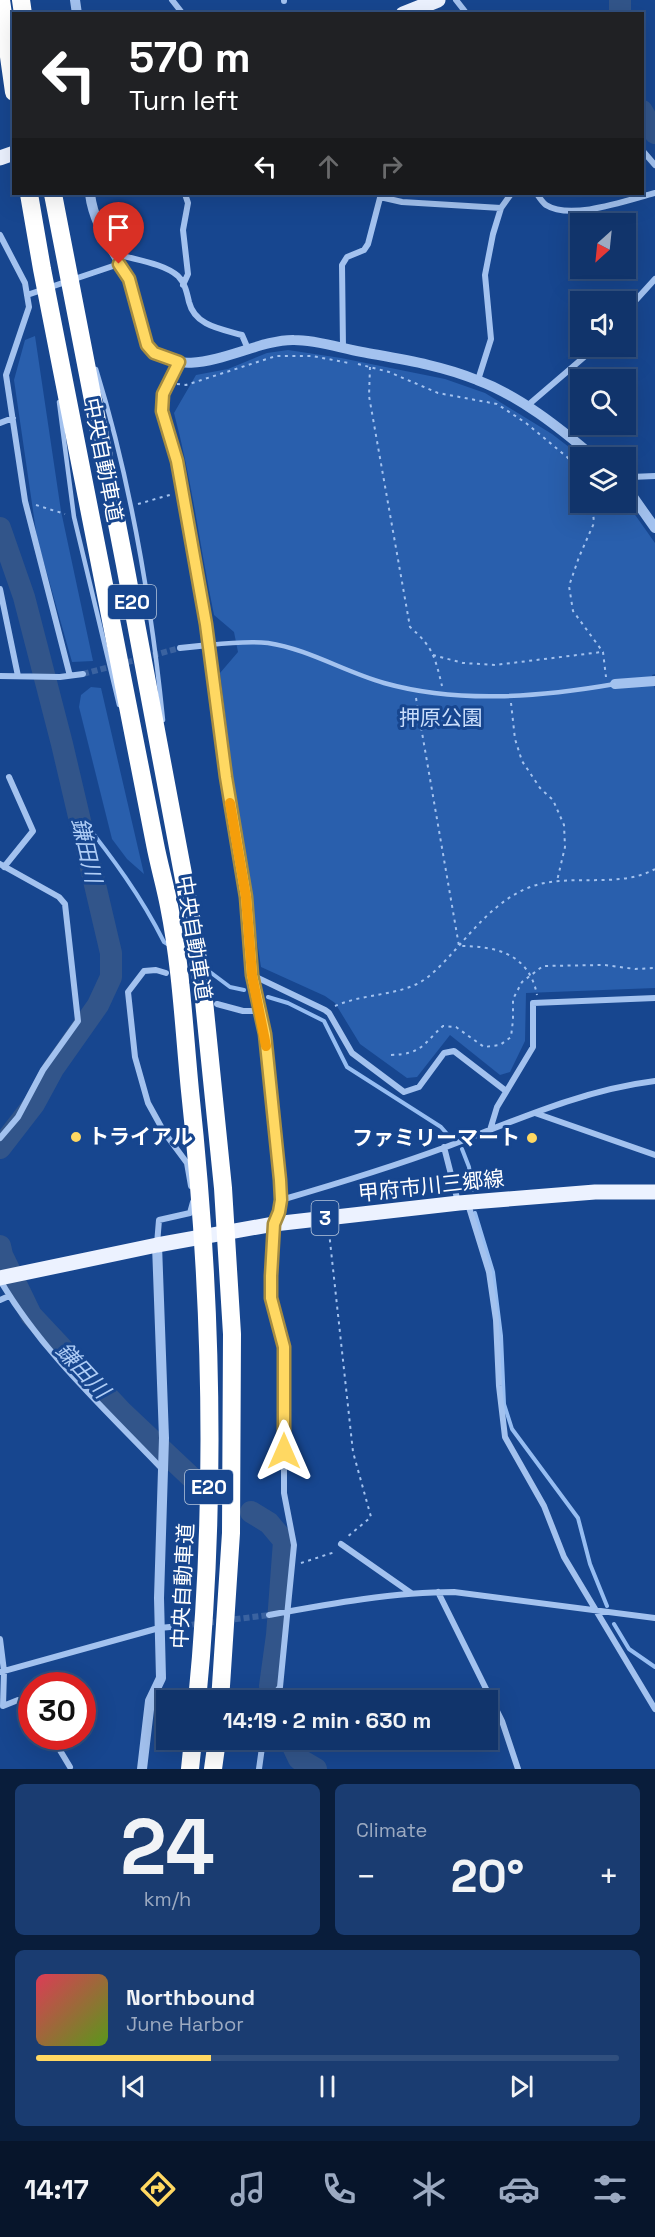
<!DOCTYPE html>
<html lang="en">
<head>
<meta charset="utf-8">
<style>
	:root { --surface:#11346b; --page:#1a3c71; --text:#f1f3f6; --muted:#9caac1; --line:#304f7e; --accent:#ffd862 }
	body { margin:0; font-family:"Space Grotesk","Noto Sans JP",sans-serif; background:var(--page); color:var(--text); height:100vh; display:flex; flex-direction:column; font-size:22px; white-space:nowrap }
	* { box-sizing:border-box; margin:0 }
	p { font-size:20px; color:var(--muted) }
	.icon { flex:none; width:33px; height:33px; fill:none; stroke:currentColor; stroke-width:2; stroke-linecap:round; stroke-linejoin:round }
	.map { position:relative; height:1769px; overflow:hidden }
	.panel { display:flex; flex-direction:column; gap:15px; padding:15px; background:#091d3b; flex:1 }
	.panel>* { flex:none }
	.banner { position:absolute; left:12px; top:12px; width:632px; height:183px; border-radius:0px; box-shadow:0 6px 24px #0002,0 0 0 2px var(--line); background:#202124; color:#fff; overflow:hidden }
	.needle { width:39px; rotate:207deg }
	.buttons { position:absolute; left:570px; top:213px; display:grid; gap:12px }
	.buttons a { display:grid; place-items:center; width:66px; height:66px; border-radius:0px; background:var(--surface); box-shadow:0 6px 24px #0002,0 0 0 2px var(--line); font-size:30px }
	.speed { position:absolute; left:18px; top:1672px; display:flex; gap:12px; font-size:30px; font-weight:700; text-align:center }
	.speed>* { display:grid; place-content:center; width:78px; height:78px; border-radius:50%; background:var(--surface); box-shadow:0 6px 24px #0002,0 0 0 2px var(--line); line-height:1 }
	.speed .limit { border:9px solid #d22; background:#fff; color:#111 }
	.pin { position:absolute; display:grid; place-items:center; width:51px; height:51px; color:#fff; margin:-62px -26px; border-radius:50% 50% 50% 0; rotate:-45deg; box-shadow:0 0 6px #0007 }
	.pin .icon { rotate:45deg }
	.me { position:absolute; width:66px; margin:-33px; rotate:0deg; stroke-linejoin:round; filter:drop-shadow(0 0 4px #0008) }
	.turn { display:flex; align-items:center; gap:21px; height:126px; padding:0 18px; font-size:27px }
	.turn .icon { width:78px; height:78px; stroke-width:2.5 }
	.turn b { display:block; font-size:42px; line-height:51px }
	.lanes { display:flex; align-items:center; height:57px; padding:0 18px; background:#0003; justify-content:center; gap:30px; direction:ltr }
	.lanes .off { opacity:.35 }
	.big { font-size:45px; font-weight:700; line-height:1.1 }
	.panel .card { flex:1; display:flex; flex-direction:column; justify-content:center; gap:9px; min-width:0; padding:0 21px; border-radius:9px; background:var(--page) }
	.panel .dial { align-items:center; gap:0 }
	.dial b { font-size:78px; line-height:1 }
	.song { display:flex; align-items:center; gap:18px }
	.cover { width:72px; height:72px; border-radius:9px; background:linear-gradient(135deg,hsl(350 70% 55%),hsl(90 70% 35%)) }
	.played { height:6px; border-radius:3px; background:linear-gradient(90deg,var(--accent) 30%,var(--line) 30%) }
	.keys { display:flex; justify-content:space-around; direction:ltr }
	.heat { display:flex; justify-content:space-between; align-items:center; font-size:33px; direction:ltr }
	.panel .tiles { flex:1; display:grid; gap:15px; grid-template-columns:1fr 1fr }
	.card:last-child { grid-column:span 2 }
	.trip { position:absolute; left:156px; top:1690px; width:342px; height:60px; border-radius:0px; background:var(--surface); box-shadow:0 6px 24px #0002,0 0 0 2px var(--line); font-weight:700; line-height:60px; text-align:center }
	.tab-bar { display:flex; height:96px; justify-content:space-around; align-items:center; background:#07152b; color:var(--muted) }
	.tab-bar .icon { width:42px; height:42px }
	.tab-bar .current { color:var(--accent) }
	.tab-bar b { font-size:27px; color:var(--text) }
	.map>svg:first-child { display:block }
	.green { fill:#295fad }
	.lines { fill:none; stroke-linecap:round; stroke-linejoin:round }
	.stream { stroke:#96bdf2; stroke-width:4 }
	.river { stroke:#32558a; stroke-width:22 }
	.minor-tunnel { stroke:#3a62a0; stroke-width:6; stroke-dasharray:6 3; stroke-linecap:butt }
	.path { stroke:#a3c2ef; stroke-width:2; stroke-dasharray:3 4.5; stroke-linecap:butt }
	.service { stroke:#a3c2ef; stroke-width:4.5 }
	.minor { stroke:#a3c2ef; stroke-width:6 }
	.tertiary { stroke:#a3c2ef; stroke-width:10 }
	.primary { stroke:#ecf2ff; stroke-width:15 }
	.motorway { stroke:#fff; stroke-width:18 }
	.route-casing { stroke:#a68c40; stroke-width:15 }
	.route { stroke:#ffd862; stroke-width:10 }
	.slow { stroke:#f59e0b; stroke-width:10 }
	.poi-dot { fill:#ffd862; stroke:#17468f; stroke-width:2 }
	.labels { text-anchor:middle; stroke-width:6; stroke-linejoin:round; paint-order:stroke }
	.shield { fill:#17468f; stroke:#b9c8dd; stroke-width:1.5 }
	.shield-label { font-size:20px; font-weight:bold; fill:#fff }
	.street-label { font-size:21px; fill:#fff; stroke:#17468f }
	.park-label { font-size:21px; fill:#cadefb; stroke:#17468f }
	.poi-label { font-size:21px; font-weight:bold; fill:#fff; stroke:#17468f; text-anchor:start }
	.water-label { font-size:22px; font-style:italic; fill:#afcdf6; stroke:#17468f }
</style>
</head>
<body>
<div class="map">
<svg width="655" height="1769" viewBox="0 0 655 1769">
	<rect width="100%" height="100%" fill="#17468f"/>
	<path class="green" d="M 35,336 L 61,511 L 93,661 L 72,662 L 37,538 L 14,380 L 25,340 Z
		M 288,350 L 341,358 L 445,379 L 485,393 L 552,434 L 582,457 L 580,458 L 580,502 L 626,502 L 655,543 L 655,674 L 652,675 L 655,690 L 655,988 L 526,993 L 525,1041 L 510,1072 L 500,1075 L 450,1035 L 417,1077 L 407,1078 L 360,1044 L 335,1003 L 325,996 L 261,967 L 253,916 L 252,894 L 234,788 L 220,673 L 238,652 L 234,632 L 214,615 C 200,548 192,480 174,413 L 196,375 L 228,369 L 267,353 Z
		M 91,687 L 101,688 L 144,874 L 127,859 L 112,839 L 79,707 L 81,695 Z"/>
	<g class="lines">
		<path class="stream" d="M 80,817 C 112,857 141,896 164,942 L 169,945
			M 206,969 L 230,987 L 244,990
			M 268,997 L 288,1003 L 324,1021 L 347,1067 L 441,1127 L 448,1135
			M 462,1149 L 469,1167 L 472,1190
			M 475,1213 L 493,1272 L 501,1336 L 504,1404 L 512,1429 L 578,1518 L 590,1564 L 607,1606
			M 614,1624 L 629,1649 L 655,1667"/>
		<path class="river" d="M 620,14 L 620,0
			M 642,111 L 655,133
			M 0,528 L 24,597 L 62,744 L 111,953 L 111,977 L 98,1005 L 53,1069 L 34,1104 L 0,1148
			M 0,1246 L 2,1255 L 31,1315 L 122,1412 L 191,1477
			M 251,1512 L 269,1523 L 284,1541 L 277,1635 L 270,1686 L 276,1701
			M 290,1740 L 299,1759 L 316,1769"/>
		<path class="minor-tunnel" d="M 83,674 L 180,648
			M 181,1626 L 269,1615"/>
		<path class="path" d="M 358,364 L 389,372 L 438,393 L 497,404 L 526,423 L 567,457 L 580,474
			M 370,367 L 369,396 L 410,627 C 433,647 435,657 442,686
			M 177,384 L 186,385 L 276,356 L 312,356 L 349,363
			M 592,502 L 594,523 L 579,557 L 569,586 L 573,611 L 603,652 L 606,677
			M 138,504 L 173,494
			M 36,505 L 65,514
			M 433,655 L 463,663 L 495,665 L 602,652
			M 416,698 L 459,946 C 495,946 529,953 537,995
			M 511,703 L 515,739 L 522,761 L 540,788 L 553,800 L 564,825 L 565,847 L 557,881
			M 335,1006 C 362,994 393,996 419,983 C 433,975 445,961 456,949 C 478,924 501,897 533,886 C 572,873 619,889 655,869
			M 391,1055 C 422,1054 422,1045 443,1026 L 456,1027 L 484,1047 L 500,1045 L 511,1037 L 513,1020 L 513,999 L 522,982 L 543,966 L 605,965 L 635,969 L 655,968
			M 329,1232 L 353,1452 L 371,1517 L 346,1538
			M 301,1563 L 335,1552"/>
		<path class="service" d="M 96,369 C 131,482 151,602 163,720
			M 59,402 L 74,517 L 119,705
			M 209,645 C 228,643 248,641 268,643 C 308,649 345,672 384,683 C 459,704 540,697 615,684"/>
		<path class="minor" d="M 172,0 L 183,14
			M 456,0 L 467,14
			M 284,1 L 284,0
			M 642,150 L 655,165
			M 537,194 C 539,197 542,202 546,205 C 571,221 628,200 655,193
			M 380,197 L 402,202 L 501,208
			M 0,235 L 25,283 L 29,307 L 6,375 L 25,501 L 70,676
			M 116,254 C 135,260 163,263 178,276 C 185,283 187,293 189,302 C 195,326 221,329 242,335 L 248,349
			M 183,285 L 188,274 L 183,230 L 188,203 L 185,194
			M 27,295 L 119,264
			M 626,311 L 655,279
			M 343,348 L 342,265 L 347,257 L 364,250 L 368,244 L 381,194
			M 179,362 L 163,394 L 162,411 L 177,461 L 206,624 L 226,777 L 246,897 L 252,975 L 265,1033 L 280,1180 L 279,1212 L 274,1224 L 272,1246 L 271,1298 L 284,1347 L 284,1493 L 294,1545 L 280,1687 L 269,1701
			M 478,380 L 491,339 L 485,275 L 493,234 L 501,208 L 511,194
			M 527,406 L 597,346
			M 0,423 L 13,418
			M 626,479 L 631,477 L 655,476
			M 0,589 L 18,676
			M 180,648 L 209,645
			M 0,676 L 60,677 L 83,674
			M 0,864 L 59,897 L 65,904 L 78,1021 L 43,1070 L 18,1117 L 0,1138
			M 4,867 L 33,831 L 9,777
			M 166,973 L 156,970 L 144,971 L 128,992 L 135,1057 L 148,1103 L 164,1132 L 187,1163 L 191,1186
			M 252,975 L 325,1010 L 329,1013 L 352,1053 L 404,1092 L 419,1087 L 444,1053 L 454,1051 L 506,1091
			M 217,1004 L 243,1011 L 260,1011
			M 535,1113 L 655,1155
			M 490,1130 L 497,1107 L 533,1047 L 533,1003 L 655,998
			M 444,1147 L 458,1202
			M 281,1200 C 336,1184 392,1167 446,1147 C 514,1121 582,1090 655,1081
			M 468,1204 L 489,1272 L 496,1320 L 499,1386 L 505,1437 L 544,1506 L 564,1557 L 655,1709
			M 157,1244 L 159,1220 L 190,1213 L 193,1202
			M 0,1280 C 42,1352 106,1410 163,1470
			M 0,1300 L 9,1296
			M 341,1544 L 411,1593
			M 438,1592 L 502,1721 L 518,1769
			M 269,1615 C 329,1604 394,1592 454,1592 L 655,1618
			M 0,1639 L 4,1671 L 3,1706 L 18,1700 L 32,1709
			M 0,1672 L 159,1628 L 181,1626
			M 52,1737 L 70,1767
			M 259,1769 L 263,1740"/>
		<path class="tertiary" d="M 75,0 L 77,14
			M 90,194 C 94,227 114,249 128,278 C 137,295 142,326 147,345 C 185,388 249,339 294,340 C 317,340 340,348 362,352 C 400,359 441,365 477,380 C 520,396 560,428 595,458
			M 626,487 L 655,528
			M 615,684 L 655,681
			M 142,1769 L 150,1701 L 161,1678 L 159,1598 L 164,1438 L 157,1245"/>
		<path class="primary" d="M 403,14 L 438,0
			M 0,158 L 14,153
			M 0,1278 L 157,1245 L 274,1224 L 459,1203 L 595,1192 L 655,1192"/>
		<path class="motorway" d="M 1,0 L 14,92
			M 21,0 L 23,14
			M 29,194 L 42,269 L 155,844 C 159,865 165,885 169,906 C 181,966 184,1029 190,1091 C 212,1294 217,1498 197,1701
			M 53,194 L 125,565 L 192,922 L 203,991 L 223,1188 L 232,1334 L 231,1533 L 220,1701
			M 190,1769 L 193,1740
			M 213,1769 L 217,1740"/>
	</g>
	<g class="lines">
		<defs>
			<path id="route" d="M 119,264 L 129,279 L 147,345 L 154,353 L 179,362 L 163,394 L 162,411 L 177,461 L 206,624 L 226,777 L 246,897 L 252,975 L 265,1034 L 280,1180 L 281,1200 L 279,1212 L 274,1224 L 271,1276 L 271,1298 L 284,1347 L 284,1451"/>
		</defs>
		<use href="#route" class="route-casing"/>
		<use href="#route" class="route"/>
		<path class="slow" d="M 230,803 L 246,897 L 252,975 L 266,1046"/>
	</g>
	<g class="poi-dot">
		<circle cx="76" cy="1137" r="6"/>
		<circle cx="532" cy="1138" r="6"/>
	</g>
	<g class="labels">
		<g class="shield">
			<rect x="108" y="585" width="48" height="34" rx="4.5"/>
			<rect x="311.5" y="1201" width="27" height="34" rx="4.5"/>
			<rect x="185" y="1470" width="48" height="34" rx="4.5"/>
		</g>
		<g class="shield-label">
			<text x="132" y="609">E20</text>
			<text x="325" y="1225">3</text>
			<text x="209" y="1494">E20</text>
		</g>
		<g class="street-label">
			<text transform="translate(103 460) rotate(79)" y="7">中央自動車道</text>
			<text transform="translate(194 938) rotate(81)" y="7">中央自動車道</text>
			<text transform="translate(431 1186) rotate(-6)" y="7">甲府市川三郷線</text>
			<text transform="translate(183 1586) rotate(-87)" y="7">中央自動車道</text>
		</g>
		<g class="park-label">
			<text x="441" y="725">押原公園</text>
		</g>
		<g class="poi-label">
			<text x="88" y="1144">トライアル</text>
			<text x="520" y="1145" text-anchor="end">ファミリーマート</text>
		</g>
		<g class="water-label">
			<text transform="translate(87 850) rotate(77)" y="8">鎌田川</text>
			<text transform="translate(83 1370) rotate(47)" y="8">鎌田川</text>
		</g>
	</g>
</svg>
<div class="buttons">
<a><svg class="needle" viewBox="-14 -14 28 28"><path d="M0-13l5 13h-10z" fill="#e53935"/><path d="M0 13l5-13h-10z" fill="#9caac1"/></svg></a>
<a><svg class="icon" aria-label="sound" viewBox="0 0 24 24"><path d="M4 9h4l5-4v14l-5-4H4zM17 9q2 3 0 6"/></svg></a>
<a><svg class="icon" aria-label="search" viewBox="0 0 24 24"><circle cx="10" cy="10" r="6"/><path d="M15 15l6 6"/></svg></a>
<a><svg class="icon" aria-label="layers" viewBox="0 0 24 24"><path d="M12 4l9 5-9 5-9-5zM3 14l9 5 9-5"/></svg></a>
</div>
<div class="speed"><div class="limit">30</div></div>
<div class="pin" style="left:119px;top:264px;background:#d93025"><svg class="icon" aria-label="arrive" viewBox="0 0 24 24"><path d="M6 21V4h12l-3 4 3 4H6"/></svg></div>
<svg class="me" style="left:284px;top:1451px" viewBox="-20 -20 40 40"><path d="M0-17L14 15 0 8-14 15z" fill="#ffd862" stroke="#fff" stroke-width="4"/></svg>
<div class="trip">14:19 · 2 min · 630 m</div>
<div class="banner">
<div class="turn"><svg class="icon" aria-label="left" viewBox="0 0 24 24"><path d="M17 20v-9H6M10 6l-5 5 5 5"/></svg><div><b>570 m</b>Turn left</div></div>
<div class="lanes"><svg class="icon" aria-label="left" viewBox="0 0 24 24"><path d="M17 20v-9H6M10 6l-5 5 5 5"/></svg><svg class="icon off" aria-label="ahead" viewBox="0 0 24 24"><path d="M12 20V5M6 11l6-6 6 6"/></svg><svg class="icon off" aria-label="right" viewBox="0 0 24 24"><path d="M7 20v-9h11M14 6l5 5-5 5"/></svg></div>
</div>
</div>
<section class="panel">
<div class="tiles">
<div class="card dial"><b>24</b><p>km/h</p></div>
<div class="card"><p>Climate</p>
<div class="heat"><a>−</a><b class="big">20°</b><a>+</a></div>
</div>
<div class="card">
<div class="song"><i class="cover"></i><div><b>Northbound</b><p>June Harbor</p></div></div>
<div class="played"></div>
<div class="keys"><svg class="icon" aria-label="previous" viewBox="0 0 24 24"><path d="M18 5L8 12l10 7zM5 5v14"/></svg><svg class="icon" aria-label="pause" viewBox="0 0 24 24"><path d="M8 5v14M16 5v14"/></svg><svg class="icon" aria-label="next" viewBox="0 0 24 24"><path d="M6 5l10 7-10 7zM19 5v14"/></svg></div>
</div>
</div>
</section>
<nav class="tab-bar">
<b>14:17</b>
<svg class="icon current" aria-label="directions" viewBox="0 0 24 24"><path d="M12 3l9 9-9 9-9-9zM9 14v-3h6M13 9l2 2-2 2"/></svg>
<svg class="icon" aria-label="music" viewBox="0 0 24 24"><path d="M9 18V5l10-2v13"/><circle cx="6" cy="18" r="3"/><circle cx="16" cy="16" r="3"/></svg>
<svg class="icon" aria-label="phone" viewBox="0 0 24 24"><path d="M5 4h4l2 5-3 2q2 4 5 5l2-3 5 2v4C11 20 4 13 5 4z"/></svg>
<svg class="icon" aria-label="climate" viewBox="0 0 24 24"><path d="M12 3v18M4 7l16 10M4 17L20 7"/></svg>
<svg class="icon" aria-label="car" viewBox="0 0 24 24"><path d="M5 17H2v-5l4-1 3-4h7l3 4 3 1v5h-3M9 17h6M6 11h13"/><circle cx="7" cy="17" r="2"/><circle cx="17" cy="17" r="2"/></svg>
<svg class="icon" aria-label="filters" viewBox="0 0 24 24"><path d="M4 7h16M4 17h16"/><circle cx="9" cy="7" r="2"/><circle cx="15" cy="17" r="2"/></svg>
</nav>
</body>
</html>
